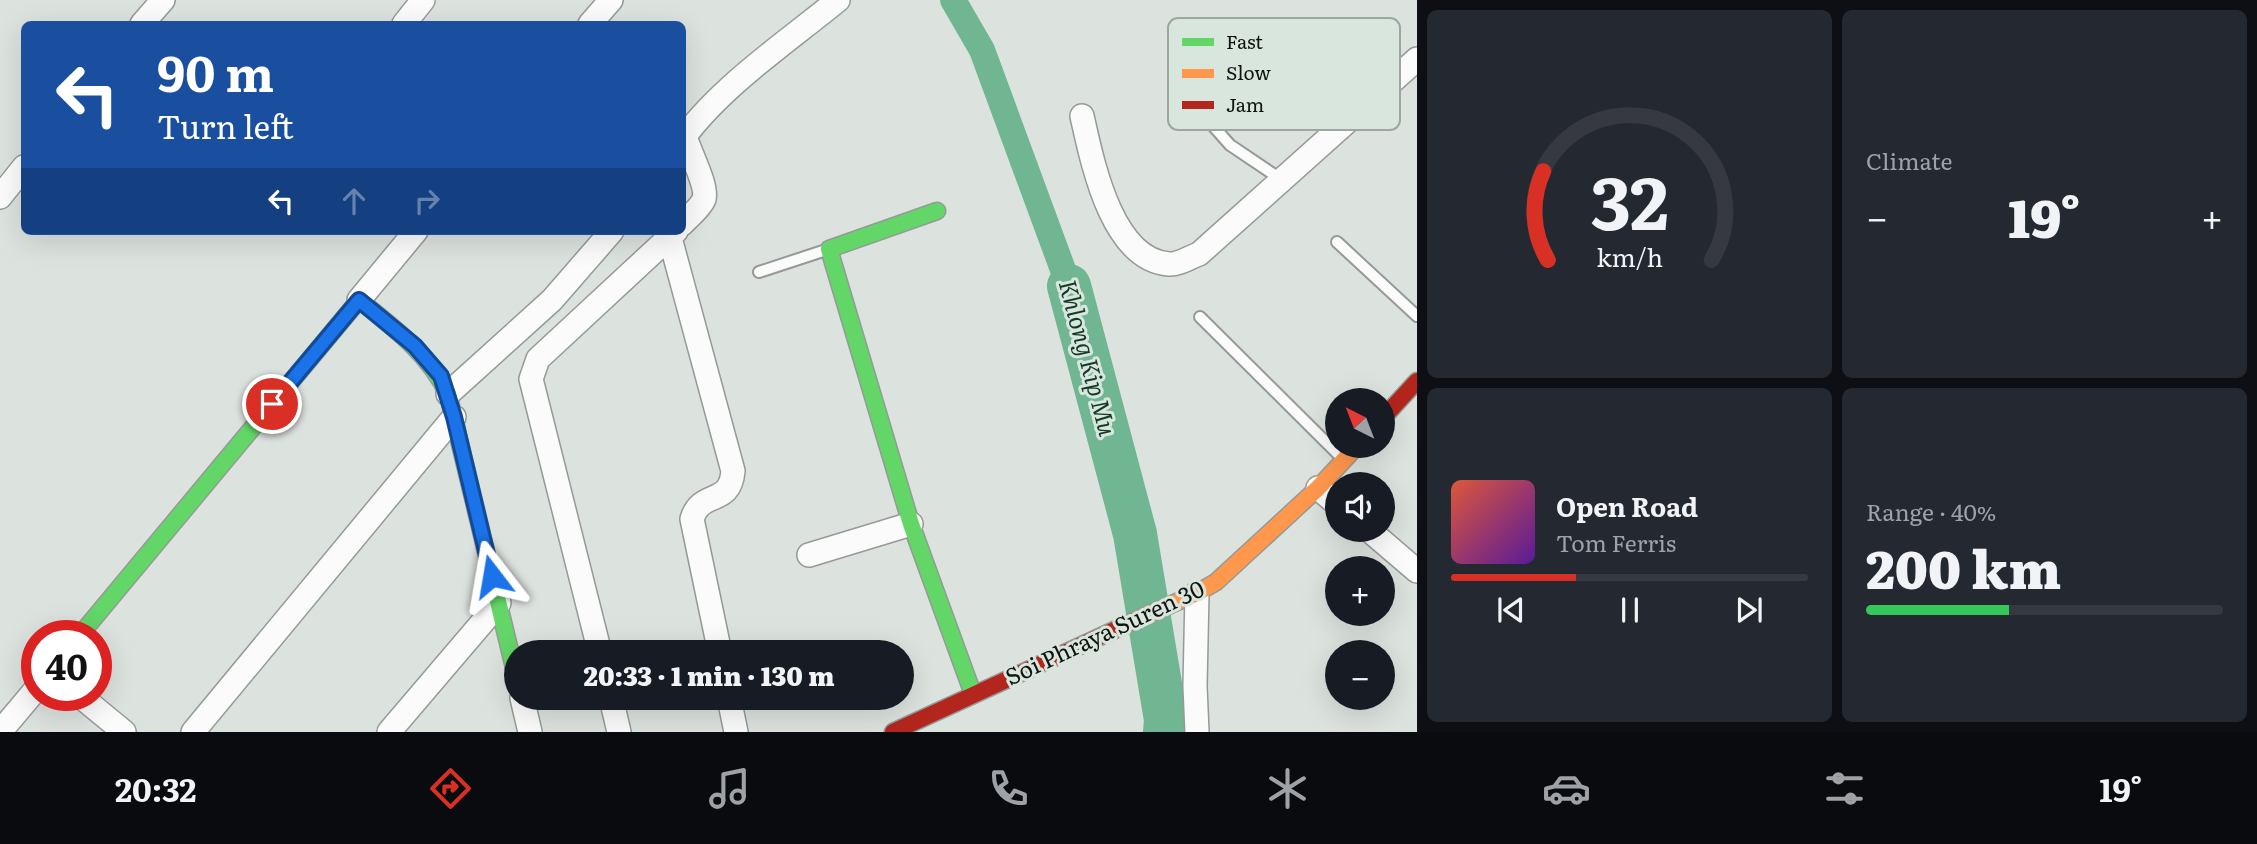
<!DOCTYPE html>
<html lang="en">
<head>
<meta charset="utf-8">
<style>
	:root { --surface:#171b24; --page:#242831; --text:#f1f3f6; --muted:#9ea1a6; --line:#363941; --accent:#d93025 }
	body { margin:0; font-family:Literata,serif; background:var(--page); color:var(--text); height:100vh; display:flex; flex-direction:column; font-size:26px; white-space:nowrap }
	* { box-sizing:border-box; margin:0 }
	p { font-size:23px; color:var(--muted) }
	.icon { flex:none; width:38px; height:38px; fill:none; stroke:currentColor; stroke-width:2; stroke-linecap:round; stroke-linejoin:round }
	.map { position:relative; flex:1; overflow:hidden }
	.details { display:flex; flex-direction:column; gap:10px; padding:10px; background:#0d0f14; width:840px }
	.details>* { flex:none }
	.banner { position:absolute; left:21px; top:21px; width:665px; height:214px; border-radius:10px; box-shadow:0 7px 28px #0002; background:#1a4fa0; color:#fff; overflow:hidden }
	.needle { width:46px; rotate:318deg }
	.fabs { position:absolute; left:1325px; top:388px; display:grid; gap:14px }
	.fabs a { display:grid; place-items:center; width:70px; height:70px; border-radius:50%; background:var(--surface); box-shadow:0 7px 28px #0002; font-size:35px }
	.speed { position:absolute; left:21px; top:620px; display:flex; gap:14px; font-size:35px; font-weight:700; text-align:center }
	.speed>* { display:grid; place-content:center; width:91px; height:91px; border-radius:50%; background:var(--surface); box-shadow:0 7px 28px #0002; line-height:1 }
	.speed .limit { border:10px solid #d22; background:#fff; color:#111 }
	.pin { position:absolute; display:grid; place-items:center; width:60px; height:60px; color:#fff; margin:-30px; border:4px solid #fff; border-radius:50%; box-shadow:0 2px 7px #0007 }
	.me { position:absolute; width:77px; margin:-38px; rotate:346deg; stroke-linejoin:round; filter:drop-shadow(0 0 5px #0008) }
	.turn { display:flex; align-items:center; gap:24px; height:147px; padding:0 21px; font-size:32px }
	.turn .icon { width:91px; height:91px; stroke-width:2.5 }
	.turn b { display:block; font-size:49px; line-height:60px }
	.lanes { display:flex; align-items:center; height:66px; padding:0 21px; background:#0003; justify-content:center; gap:35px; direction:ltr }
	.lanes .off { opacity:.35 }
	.big { font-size:52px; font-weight:800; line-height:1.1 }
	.details .tile { flex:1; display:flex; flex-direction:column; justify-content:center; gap:10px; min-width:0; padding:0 24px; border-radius:10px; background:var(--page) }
	.details .dial { align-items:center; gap:0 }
	.dial svg { height:182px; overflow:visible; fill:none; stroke:var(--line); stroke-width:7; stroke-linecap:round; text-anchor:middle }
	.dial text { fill:var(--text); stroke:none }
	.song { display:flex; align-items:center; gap:21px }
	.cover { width:84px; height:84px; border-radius:10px; background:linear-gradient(135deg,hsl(10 70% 55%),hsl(270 70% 35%)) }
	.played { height:7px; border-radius:4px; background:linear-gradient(90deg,var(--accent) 35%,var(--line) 35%) }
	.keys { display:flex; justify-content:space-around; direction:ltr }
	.heat { display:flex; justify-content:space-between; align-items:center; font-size:38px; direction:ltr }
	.charge { height:10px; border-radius:5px; background:linear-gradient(90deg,#34c759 40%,var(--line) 0) }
	.details .tiles { flex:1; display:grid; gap:10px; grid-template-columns:repeat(2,1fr) }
	.trip { position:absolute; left:504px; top:640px; width:410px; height:70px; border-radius:35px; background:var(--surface); box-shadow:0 7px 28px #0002; font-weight:800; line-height:70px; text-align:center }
	.menu { display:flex; height:112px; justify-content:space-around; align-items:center; background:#090b0e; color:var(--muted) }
	.menu .icon { width:49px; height:49px }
	.menu .selected { color:var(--accent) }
	.menu b { font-size:32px; color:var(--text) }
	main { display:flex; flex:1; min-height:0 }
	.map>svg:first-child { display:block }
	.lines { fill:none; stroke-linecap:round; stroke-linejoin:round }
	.canal { stroke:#71b692; stroke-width:26 }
	.river { stroke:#71b692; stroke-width:44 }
	.lane-casing { stroke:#959a97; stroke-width:14 }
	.street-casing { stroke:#959a97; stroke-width:26 }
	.fast-casing { stroke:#959a97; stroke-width:19 }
	.slow-casing { stroke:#959a97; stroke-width:19 }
	.jam-casing { stroke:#959a97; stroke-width:19 }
	.lane { stroke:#fafbfa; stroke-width:10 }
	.street { stroke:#fafbfa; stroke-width:23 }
	.fast { stroke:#63d668; stroke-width:16 }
	.slow { stroke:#ff974d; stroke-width:16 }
	.jam { stroke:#b3261e; stroke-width:16 }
	.route-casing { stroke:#114b97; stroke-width:18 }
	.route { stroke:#1a73e8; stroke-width:12 }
	.labels { text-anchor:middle; stroke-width:6; stroke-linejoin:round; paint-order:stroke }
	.street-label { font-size:23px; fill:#101411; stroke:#d8e6dd }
	.water-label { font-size:24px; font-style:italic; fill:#123b26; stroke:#d8e6dd }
	.key { fill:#d8e6dd; stroke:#9ca7a0; stroke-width:2 }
	.key-label { font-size:19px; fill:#101411 }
</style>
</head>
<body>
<main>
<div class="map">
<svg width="1417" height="732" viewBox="0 0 1417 732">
	<rect width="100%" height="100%" fill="#dce2de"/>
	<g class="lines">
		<path class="canal" d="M 953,0 L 982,50 L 1069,286"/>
		<path class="river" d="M 1069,286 L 1135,534 L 1166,720 L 1165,732"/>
		<defs>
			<path id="lane" d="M 1200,111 L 1230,145 L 1282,180
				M 1337,242 L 1417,316
				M 759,272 L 826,250
				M 1200,317 L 1342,458"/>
			<path id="street" d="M 142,24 L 163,0
				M 404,24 L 423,0
				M 590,24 L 611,0
				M 1082,116 C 1092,160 1111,260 1169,264 C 1178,265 1190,257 1199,254 L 1417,59
				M 0,197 L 24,167
				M 682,224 C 689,217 701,207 704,199 C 708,186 689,151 685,136 C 723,85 788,41 838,0
				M 670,238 L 733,471 C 730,507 701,489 692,519 L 720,653
				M 359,300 L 416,231
				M 448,394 L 552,300 L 612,231
				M 1318,488 L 1337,504
				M 1369,530 L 1417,571
				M 809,555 L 911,524
				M 1197,593 L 1195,686 L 1197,732
				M 600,653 L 531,379 L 538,359 L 676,231
				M 79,695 L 124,732
				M 522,698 L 530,732
				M 611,698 L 619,732
				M 729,698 L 736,732
				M 0,732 L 37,688
				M 193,732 L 454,417
				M 389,732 L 499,603"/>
			<path id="fast" d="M 937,211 L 829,249 L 911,524 L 973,694
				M 80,635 L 359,300 C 394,328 428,353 448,394 L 516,676"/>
			<path id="slow" d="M 1134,621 L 1197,593 L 1216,582 L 1318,488 L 1357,446"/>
			<path id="jam" d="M 1382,419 L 1417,381
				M 893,732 L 1134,621"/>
		</defs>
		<use href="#lane" class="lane-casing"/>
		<use href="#street" class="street-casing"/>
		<use href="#fast" class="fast-casing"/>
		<use href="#slow" class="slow-casing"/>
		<use href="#jam" class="jam-casing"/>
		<use href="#lane" class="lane"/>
		<use href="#street" class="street"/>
		<use href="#fast" class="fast"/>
		<use href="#slow" class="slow"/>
		<use href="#jam" class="jam"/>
	</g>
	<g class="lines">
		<defs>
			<path id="route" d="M 272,404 L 359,300 L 415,346 L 441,376 L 454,417 L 492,576"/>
		</defs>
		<use href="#route" class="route-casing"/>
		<use href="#route" class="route"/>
	</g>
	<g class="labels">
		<g class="street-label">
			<text transform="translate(1105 633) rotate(-25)" y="8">Soi Phraya Suren 30</text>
		</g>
		<g class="water-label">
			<text transform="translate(1087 358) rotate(75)" y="8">Khlong Kip Mu</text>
		</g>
	</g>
	<rect x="1168" y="18" width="232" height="112" rx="10" class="key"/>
	<rect x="1182" y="38" width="32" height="8" fill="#63d668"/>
	<rect x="1182" y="69" width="32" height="9" fill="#ff974d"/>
	<rect x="1182" y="101" width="32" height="8" fill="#b3261e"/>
	<g class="key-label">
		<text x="1226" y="49">Fast</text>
		<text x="1226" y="80">Slow</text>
		<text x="1226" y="112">Jam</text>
	</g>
</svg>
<div class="fabs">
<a><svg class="needle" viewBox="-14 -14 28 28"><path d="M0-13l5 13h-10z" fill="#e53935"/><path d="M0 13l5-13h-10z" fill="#9ea1a6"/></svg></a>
<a><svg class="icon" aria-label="sound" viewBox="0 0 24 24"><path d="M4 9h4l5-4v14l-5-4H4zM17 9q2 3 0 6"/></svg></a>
<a>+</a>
<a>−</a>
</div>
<div class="speed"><div class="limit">40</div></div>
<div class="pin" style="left:272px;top:404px;background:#d93025"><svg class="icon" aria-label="arrive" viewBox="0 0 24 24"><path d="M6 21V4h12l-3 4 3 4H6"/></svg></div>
<svg class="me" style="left:492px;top:576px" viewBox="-20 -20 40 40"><path d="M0-17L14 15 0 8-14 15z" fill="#1a73e8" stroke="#fff" stroke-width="4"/></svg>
<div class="trip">20:33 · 1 min · 130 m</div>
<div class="banner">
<div class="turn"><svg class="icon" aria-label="left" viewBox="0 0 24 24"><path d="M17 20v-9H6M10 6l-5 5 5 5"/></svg><div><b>90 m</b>Turn left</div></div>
<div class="lanes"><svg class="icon" aria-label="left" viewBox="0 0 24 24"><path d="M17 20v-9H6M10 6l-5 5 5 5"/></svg><svg class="icon off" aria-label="ahead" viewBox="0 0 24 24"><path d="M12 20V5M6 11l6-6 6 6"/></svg><svg class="icon off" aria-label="right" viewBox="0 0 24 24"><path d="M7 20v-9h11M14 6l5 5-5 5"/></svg></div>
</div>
</div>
<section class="details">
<div class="tiles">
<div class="tile dial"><svg viewBox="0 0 100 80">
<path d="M14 69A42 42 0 1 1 86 69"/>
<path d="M14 69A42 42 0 0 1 12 30" stroke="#d93025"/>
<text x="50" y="56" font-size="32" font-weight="700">32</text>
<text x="50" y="72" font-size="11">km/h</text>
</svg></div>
<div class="tile"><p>Climate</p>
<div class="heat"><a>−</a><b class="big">19°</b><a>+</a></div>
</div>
<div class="tile">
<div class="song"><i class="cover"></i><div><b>Open Road</b><p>Tom Ferris</p></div></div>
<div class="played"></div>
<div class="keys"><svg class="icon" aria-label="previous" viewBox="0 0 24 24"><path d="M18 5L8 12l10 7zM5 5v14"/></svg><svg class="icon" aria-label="pause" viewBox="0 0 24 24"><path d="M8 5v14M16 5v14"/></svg><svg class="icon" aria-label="next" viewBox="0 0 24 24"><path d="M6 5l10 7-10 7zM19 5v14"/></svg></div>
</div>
<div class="tile"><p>Range · 40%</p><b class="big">200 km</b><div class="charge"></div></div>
</div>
</section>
</main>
<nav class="menu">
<b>20:32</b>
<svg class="icon selected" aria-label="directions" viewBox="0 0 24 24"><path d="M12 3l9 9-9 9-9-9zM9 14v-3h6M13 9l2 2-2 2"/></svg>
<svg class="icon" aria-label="music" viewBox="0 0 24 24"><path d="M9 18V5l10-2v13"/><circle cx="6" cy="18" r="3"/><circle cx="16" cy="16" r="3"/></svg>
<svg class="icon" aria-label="phone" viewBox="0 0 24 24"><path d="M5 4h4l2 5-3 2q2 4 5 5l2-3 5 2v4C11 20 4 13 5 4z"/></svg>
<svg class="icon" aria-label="climate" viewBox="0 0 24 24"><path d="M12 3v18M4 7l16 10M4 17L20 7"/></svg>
<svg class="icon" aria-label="car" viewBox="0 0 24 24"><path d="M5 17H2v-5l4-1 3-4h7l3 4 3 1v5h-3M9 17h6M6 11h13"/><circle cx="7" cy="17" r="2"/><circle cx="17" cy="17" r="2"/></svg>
<svg class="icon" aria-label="filters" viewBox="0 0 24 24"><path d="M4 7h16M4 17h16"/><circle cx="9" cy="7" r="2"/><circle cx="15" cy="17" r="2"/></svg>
<b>19°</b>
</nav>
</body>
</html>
